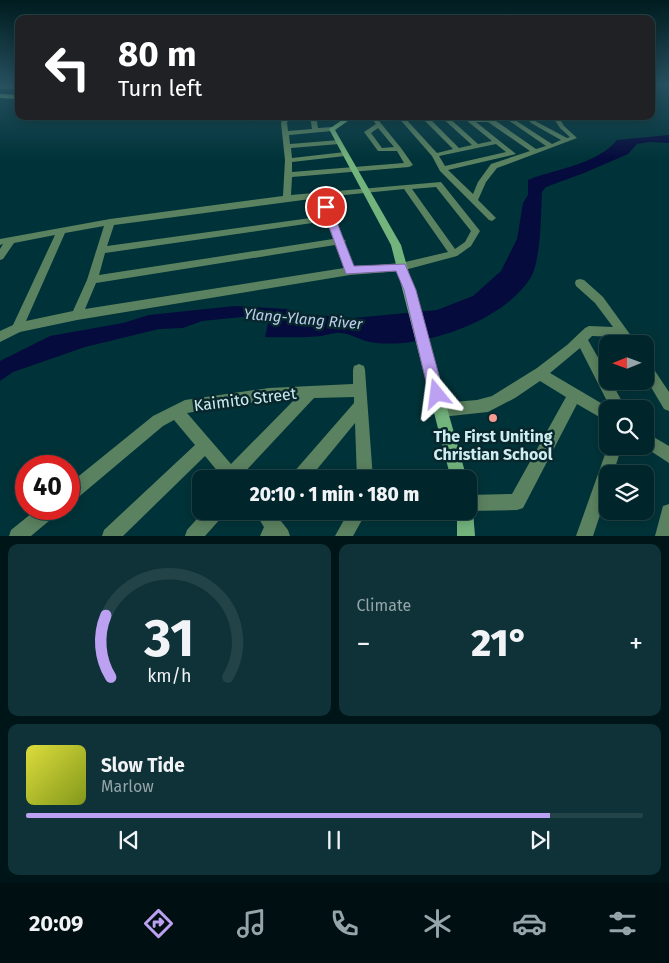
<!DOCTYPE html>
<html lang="en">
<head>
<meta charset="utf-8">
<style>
	:root { --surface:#00262b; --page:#0e3237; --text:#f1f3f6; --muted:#95a5a9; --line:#224347; --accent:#bca0f2 }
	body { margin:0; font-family:"Fira Sans",sans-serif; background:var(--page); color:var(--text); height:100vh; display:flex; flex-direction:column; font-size:19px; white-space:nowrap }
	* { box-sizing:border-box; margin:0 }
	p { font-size:16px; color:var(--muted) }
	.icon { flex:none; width:28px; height:28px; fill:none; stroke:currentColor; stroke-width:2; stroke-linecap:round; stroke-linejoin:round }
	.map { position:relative; height:536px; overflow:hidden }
	.sheet { display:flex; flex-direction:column; gap:8px; padding:8px; background:#001518; flex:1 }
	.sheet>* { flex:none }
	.guide { position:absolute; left:15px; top:15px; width:640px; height:105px; border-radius:10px; box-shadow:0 2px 12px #0003,0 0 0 1px var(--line); background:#202124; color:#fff; overflow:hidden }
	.needle { width:32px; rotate:269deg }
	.controls { position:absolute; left:599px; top:335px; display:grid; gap:10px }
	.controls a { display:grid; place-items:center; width:55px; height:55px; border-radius:10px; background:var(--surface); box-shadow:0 2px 12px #0003,0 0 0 1px var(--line); font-size:25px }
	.speed { position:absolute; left:15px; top:455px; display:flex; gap:10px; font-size:25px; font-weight:700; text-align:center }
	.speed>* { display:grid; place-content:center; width:65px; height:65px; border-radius:50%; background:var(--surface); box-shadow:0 2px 12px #0003,0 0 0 1px var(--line); line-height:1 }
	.speed .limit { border:8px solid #d22; background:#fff; color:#111 }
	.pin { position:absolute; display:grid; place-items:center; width:42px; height:42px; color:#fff; margin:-21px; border:2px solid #fff; border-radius:50%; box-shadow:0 1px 5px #0007 }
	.me { position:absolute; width:55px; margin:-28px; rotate:344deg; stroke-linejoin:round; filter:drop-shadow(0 0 4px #0008) }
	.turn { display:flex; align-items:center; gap:18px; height:105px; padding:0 20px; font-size:22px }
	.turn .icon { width:65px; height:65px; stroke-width:2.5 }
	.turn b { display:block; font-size:35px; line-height:42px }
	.big { font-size:38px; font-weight:800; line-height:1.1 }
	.sheet .card { flex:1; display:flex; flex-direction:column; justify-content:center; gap:8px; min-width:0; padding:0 18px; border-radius:10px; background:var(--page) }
	.sheet .dial { align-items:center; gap:0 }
	.dial svg { height:130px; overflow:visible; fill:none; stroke:var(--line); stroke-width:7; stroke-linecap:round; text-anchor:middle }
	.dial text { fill:var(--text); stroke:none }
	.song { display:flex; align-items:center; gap:15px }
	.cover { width:60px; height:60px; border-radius:8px; background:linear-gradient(135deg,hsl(60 70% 55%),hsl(70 70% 35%)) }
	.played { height:5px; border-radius:2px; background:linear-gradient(90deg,var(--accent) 85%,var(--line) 85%) }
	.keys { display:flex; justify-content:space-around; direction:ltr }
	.heat { display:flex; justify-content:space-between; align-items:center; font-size:28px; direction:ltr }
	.sheet .tiles { flex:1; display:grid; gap:8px; grid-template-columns:1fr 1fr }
	.card:last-child { grid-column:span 2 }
	.trip { position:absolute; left:192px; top:470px; width:285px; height:50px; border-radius:10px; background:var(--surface); box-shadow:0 2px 12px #0003,0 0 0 1px var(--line); font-weight:800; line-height:50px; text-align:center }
	.tab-bar { display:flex; height:80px; justify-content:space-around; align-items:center; background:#000f11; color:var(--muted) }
	.tab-bar .icon { width:35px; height:35px }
	.tab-bar .selected { color:var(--accent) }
	.tab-bar b { font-size:22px; color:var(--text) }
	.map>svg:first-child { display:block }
	.water { fill:#050b3c }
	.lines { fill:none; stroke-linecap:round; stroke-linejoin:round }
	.stream { stroke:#050b3c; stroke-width:2 }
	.street { fill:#5b8260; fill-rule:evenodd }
	.secondary { fill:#73b37c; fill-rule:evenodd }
	.route { fill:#bca0f2; stroke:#7a689d }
	.poi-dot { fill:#f59c91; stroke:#07272c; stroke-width:2 }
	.labels { text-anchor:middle; stroke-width:5; stroke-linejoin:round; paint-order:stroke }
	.water-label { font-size:15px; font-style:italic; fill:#c1cef0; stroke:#07272c }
	.near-street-label { font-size:16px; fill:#ceebf0; stroke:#07272c }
	.near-poi-label { font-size:16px; font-weight:bold; fill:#ceebf0; stroke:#07272c }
</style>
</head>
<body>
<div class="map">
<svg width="669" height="536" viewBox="0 0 669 536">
	<rect width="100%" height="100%" fill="#003339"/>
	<path class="water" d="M 669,135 L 669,143 L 650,142 L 637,144 L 628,154 L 584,173 L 546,187 L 542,192 C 541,214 541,256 532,275 C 508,320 419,351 370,342 C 360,340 351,334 341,333 C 335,332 328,335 322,336 C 304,338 284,337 265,337 L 269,319 L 257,321 L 252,316 L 202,321 L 183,328 L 159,329 L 85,347 L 13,372 L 0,381 L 0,361 L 50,336 L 123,323 L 149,315 L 235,306 L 286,309 L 303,314 L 354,318 L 437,310 L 473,296 L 501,271 L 517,239 L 523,203 L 528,195 L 528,180 C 558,168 596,165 617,140 Z"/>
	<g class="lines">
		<path class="stream" d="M 0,91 L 19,92"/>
		<path class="street" d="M 0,85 L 19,85 L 19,89 L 0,89 Z
			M 283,116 L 289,116 L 287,123 L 288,131 L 312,129 L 310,116 L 316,116 L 318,128 L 332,127 L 335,129 L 332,131 L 289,135 L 290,144 L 339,140 L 342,142 L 339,144 L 291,148 L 292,158 L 345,152 L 348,154 L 345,156 L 292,162 L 292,172 L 404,163 L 397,151 L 378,151 L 364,132 L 376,124 L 369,116 L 375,116 L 401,148 L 413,165 L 409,167 L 292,177 L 291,195 L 441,182 L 480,231 L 471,246 L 457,256 L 401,271 L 350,275 L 77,320 L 20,332 L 0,342 L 0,331 L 13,325 L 55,235 L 14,243 L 3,259 L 0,260 L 0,249 L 3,244 L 0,245 L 0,239 L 110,219 L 283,196 L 285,160 L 281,123 ZM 378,128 L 394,147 L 382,148 L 371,133 ZM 436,187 L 471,231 L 465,242 L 455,249 L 412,189 ZM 404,189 L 448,252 L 401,263 L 353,267 L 344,243 L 346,241 L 342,238 L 335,220 L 336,218 L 333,216 L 325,197 ZM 318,198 L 325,216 L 107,246 L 114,225 ZM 326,221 L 333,239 L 99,275 L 105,253 ZM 104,226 L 87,280 L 73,311 L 26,321 L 65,233 ZM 335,245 L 344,268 L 85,309 L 96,283 Z
			M 397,116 L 403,116 L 437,153 L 453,149 L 420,116 L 427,116 L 459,148 L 472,145 L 440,116 L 447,116 L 478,144 L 492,141 L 461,116 L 468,116 L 472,119 L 533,116 L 535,121 L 567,138 L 570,137 L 560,128 L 552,116 L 558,116 L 564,126 L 577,138 L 497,168 L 486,182 L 478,200 L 496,218 L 492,221 L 489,220 L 440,171 L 432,156 ZM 528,119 L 531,123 L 561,140 L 552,144 L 515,120 ZM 508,120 L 546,146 L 536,149 L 496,121 ZM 476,122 L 488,122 L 530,151 L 491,164 L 478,182 L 473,194 L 448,170 L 516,154 ZM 496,144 L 506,152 L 445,166 L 439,156 Z
			M 580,279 L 584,280 L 603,297 L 637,344 L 624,344 L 620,337 L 592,336 L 588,340 L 608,375 L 608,381 L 611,381 L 626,409 L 611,409 L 580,348 L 550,373 L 611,409 L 608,409 L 608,422 L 577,404 L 523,508 L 517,510 L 469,511 L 469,495 L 512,494 L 566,397 L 540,381 L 515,398 L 488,412 L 441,417 L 436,415 L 434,410 L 436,405 L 441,403 L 477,400 L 492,396 L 537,368 L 567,345 L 585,328 L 589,326 L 613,327 L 595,303 L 576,286 L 575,283 L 576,280 Z
			M 645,360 L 649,362 L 669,392 L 669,411 L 664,409 L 645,377 Z
			M 359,364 L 364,366 L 365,370 L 373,479 L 357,479 L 355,423 L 309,479 L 291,479 L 293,473 L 354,403 L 354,397 L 314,398 L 241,476 L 242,479 L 224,479 L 205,456 L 123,536 L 102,536 L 104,530 L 195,445 L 174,420 L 163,426 L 75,500 L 69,502 L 69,484 L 153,416 L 185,400 L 269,388 L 353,384 L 353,370 L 354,366 ZM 295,399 L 231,464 L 187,413 L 269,400 Z
			M 645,432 L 669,446 L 669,463 L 643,446 L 645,446 Z
			M 608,446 L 622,446 L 613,474 L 608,474 L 608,491 L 593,536 L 576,536 Z
			M 669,504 L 669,536 L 655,536 L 663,506 Z
			M 37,509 L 58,509 L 56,515 L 31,536 L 9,536 L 11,530 Z
			M 204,511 L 224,511 L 222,517 L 205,536 L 185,536 L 187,530 Z
			M 254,511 L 273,511 L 288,530 L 290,536 L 260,536 L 264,527 Z
			M 349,511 L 367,511 L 353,536 L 335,536 Z"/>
		<path class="secondary" d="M 0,94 L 19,95 L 19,99 L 0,98 Z
			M 348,116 L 355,116 L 335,130 L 401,245 L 467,479 L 451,479 L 391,245 L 329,129 Z
			M 469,504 L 471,505 L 473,511 L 475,536 L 457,536 L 457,511 L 469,511 Z"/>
	</g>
	<linearGradient id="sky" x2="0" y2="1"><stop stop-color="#001c1f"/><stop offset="0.53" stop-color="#26505f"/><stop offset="1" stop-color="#26505f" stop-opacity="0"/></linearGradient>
	<rect width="669" height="159" fill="url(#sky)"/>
	<path class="route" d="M 326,204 L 331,207 L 354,266 L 405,264 L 416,290 L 444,394 L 442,399 L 437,401 L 431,399 L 429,394 L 404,290 L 396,271 L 346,274 L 322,207 Z"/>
	<circle class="poi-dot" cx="493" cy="418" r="5"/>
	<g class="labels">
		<g class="water-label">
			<text transform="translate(303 319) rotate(5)" y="5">Ylang-Ylang River</text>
		</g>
		<g class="near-street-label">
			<text transform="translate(245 399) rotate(-7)" y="6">Kaimito Street</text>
		</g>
		<g class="near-poi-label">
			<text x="493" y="442">The First Uniting<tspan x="493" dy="18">Christian School</tspan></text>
		</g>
	</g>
</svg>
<div class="controls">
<a><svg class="needle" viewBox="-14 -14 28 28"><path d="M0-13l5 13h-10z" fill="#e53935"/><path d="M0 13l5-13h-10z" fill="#95a5a9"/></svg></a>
<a><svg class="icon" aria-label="search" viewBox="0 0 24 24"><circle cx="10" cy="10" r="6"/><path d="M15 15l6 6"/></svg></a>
<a><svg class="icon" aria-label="layers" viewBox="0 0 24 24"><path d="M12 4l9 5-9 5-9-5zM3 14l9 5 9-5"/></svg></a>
</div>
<div class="speed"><div class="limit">40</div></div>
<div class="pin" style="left:326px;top:207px;background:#d93025"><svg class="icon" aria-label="arrive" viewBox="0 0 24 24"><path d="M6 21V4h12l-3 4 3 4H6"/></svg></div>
<svg class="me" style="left:437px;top:394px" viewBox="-20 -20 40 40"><path d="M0-17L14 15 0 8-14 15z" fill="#bca0f2" stroke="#fff" stroke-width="4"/></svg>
<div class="trip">20:10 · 1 min · 180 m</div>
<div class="guide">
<div class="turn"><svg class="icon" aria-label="left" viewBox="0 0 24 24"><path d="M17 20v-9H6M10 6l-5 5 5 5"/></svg><div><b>80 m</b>Turn left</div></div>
</div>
</div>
<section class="sheet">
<div class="tiles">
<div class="card dial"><svg viewBox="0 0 100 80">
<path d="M14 69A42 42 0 1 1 86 69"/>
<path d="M14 69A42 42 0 0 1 11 31" stroke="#bca0f2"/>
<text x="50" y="56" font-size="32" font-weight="700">31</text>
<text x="50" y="72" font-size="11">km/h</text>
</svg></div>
<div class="card"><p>Climate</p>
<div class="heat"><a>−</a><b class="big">21°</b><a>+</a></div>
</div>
<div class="card">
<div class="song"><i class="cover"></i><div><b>Slow Tide</b><p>Marlow</p></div></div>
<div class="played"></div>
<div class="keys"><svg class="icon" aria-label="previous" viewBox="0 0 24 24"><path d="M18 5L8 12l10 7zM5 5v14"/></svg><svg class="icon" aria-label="pause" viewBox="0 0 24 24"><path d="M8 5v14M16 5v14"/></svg><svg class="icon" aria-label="next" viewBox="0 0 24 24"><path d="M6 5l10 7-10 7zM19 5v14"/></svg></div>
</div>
</div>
</section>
<nav class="tab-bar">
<b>20:09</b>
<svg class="icon selected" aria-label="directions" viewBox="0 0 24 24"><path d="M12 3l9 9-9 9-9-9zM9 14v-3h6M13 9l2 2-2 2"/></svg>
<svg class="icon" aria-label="music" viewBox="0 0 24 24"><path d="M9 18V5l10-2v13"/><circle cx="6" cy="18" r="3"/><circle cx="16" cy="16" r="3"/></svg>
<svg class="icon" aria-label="phone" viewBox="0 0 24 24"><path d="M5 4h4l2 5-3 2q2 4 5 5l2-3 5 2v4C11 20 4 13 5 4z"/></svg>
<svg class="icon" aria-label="climate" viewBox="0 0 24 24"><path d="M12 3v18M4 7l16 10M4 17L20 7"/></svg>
<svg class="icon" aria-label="car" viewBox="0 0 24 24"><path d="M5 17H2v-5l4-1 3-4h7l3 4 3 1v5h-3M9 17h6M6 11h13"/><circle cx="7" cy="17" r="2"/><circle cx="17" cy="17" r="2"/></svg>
<svg class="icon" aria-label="filters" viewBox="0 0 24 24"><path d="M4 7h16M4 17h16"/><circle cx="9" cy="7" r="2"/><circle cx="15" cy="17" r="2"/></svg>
</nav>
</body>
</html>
